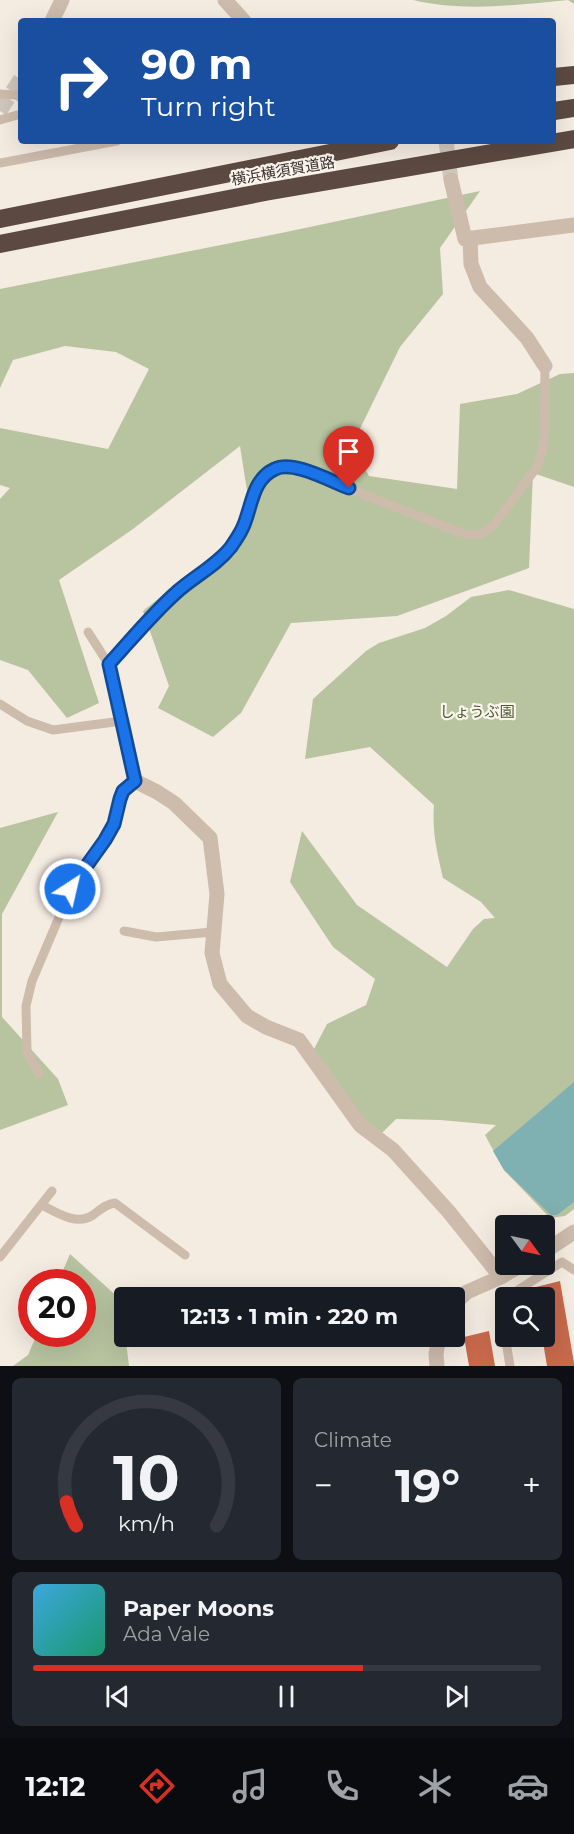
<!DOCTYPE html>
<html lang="en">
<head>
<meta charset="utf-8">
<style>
	:root { --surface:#171b24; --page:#242831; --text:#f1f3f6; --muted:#9ea1a6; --line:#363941; --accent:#d93025 }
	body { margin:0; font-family:Montserrat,"Noto Sans JP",sans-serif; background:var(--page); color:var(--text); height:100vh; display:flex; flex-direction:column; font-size:22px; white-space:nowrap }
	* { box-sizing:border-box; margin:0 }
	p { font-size:20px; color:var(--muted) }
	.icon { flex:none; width:33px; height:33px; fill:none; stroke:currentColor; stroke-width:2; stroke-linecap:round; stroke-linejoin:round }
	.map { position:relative; height:1366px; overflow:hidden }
	.details { display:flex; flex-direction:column; gap:12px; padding:12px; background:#0d0f14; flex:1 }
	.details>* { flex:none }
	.hud { position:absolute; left:18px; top:18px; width:538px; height:126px; border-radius:6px; box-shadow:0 6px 24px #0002; background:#1a4fa0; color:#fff; overflow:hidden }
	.needle { width:39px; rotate:123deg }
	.fabs { position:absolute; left:495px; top:1215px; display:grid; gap:12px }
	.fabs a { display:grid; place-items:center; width:60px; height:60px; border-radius:6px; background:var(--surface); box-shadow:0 6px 24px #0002; font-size:30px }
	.speed { position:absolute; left:18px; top:1269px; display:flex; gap:12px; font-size:30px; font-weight:700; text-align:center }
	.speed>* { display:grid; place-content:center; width:78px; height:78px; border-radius:50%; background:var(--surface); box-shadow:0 6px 24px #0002; line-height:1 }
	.speed .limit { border:9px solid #d22; background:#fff; color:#111 }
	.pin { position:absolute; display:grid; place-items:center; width:51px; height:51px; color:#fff; margin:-62px -26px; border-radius:50% 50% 50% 0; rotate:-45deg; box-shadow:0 0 6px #0007 }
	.pin .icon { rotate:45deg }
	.me { position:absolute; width:66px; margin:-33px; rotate:35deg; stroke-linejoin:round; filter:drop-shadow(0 0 4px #0008) }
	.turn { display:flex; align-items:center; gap:21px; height:126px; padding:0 24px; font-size:27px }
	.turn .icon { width:78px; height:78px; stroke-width:2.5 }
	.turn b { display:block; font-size:42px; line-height:51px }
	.big { font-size:45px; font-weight:700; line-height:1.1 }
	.details .widget { flex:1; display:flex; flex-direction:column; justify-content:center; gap:9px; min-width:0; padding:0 21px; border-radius:9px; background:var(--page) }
	.details .dial { align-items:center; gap:0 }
	.dial svg { height:156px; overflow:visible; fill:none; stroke:var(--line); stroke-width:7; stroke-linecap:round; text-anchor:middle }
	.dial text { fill:var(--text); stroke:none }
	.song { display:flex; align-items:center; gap:18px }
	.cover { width:72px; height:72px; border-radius:9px; background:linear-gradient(135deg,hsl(200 70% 55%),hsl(160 70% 35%)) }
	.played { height:6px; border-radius:3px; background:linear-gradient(90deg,var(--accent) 65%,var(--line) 65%) }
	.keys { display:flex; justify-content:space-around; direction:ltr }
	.heat { display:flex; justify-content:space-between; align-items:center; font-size:33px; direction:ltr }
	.details .tiles { flex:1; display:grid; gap:12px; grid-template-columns:1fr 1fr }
	.widget:last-child { grid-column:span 2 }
	.trip { position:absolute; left:114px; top:1287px; width:351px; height:60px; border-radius:6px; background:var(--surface); box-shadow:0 6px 24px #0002; font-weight:700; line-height:60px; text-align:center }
	.tabs { display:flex; height:96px; justify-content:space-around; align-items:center; background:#090b0e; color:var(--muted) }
	.tabs .icon { width:42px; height:42px }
	.tabs .selected { color:var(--accent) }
	.tabs b { font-size:27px; color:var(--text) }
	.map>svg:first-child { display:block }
	.green { fill:#b8c4a0 }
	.water { fill:#7fb0b2 }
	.building { fill:#c8694b }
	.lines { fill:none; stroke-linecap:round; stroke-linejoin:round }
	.minor-tunnel { stroke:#cfc6bd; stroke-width:15; stroke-dasharray:15 8; stroke-linecap:butt }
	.tertiary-tunnel { stroke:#cfc6bd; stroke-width:15; stroke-dasharray:15 8; stroke-linecap:butt }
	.service { stroke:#cdbbac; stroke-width:9 }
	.minor { stroke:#cdbbac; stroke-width:15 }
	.tertiary { stroke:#cdbbac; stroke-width:15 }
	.motorway { stroke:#5c4a42; stroke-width:18 }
	.route-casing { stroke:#114b97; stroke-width:15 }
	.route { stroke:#1a73e8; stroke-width:10 }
	.labels { text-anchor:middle; stroke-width:4.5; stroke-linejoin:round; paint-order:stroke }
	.street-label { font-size:15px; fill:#3b302b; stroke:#fbf5ee }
	.park-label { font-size:15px; fill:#4a5a2e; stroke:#fbf5ee }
</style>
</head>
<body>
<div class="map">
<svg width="574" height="1366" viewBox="0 0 574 1366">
	<rect width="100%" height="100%" fill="#f4ebe1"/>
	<path class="green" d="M 413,0 L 574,0 L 574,4 L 568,0 C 516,5 464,12 413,0 Z
		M 480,191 L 440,248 L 443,294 L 400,347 L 352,445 L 369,476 L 457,489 L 460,404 L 517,394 L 560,374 L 574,373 L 574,487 L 533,473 L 529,568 L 397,616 L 291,623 L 241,713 L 213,737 L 158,708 L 169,686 L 143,611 L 252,523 L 240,446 L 133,529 L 59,580 L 99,703 L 67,718 L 28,670 L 0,660 L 0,499 L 10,488 L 0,485 L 0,428 L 108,449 L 149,369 L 116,352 L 65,346 L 13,360 L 0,388 L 0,289 L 286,232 Z
		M 509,590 L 574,609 L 574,1209 L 565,1216 L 550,1218 L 504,1170 L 485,1135 L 496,1125 L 440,1120 L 396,1119 L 372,1143 L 314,1049 L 327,1024 L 366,1005 L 375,979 L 333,947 L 290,882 L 302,831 L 357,905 L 447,967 L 473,929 L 484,919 L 495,918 L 481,902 L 443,878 C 437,852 432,832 434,805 L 370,747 L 305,759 L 313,699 L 366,651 L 379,643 L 425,628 L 446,616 L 471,597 Z
		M 58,812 L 2,914 L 2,1017 L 58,1079 L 68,1105 L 0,1130 L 0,828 Z
		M 70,1254 L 121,1300 L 129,1366 L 13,1366 L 28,1355 L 37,1334 L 82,1334 L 82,1282 L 58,1282 Z"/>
	<path class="water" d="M 574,1082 L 574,1202 L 557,1215 L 551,1215 L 504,1170 L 493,1151 Z"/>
	<path class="building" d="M 560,1281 L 574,1363 L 574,1366 L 547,1366 L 542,1336 L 544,1336 L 544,1298 L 519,1298 L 536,1287 Z
		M 489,1331 L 495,1366 L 469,1366 L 464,1337 Z"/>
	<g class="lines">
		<path class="minor-tunnel" d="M 446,141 L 451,180"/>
		<path class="tertiary-tunnel" d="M 0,111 L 21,78"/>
		<path class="service" d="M 0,94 L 16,95 L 21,98
			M 0,120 L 21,114
			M 0,163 L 117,141
			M 109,665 C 131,640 153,613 178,591 C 196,575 220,564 233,544 C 236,538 240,533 242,528 C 255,502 255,460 296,468 L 459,532 L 470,535 L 481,534 L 494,525 L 537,467 L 544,444 L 545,366
			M 0,704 L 27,721 L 53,730 L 122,721 L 109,665 L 88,632
			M 124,931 L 156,937 L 213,932
			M 39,1074 L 27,1052 L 26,1006 L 32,981 L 71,889 L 105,840 L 114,823 L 120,799 L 123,791 L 135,781
			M 42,1205 C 57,1213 77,1226 93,1215 C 100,1210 106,1204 115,1203 L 185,1255
			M 0,1257 L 52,1191
			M 509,1298 L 510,1295 L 562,1262 L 574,1270
			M 506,1314 L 503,1324 L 510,1366"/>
		<path class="minor" d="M 225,0 L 244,21
			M 451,180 L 465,239 L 574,225
			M 470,238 L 471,264 L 480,287 L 527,338 L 545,366
			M 122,721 L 135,781 L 157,792 L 174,803 L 210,838 L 217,894 L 212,953 L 220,984 L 247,1016 L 266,1027 L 299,1040 L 360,1125 L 393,1150 L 449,1212 L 501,1277"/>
		<path class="tertiary" d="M 52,21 L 62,0
			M 544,1252 L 574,1232
			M 454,1304 L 467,1292 L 501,1277 L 523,1264
			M 437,1366 L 436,1354 L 439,1336"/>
		<path class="motorway" d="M 554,77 L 574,75
			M 554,111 L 574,108
			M 0,219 L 390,141
			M 0,244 L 265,192 L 574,139"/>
	</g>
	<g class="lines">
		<defs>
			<path id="route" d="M 70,889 L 105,840 L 114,824 L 120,799 L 123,791 L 135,781 L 109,664 C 131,640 153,613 178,591 C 195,576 217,565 231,547 C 235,541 240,534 243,527 C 252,507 252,479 275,469 C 293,460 330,481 349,488"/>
		</defs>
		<use href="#route" class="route-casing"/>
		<use href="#route" class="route"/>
	</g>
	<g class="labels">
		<g class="street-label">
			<text transform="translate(283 171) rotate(-10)" y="5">横浜横須賀道路</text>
		</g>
		<g class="park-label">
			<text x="477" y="717">しょうぶ園</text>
		</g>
	</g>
</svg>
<div class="fabs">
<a><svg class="needle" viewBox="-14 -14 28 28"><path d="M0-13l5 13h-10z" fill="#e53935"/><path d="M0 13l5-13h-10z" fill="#9ea1a6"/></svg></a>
<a><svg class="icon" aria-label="search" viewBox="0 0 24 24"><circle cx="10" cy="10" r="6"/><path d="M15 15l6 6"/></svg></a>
</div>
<div class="speed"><div class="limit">20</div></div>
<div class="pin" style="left:349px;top:488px;background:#d93025"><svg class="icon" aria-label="arrive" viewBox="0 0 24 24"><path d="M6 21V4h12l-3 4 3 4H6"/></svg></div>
<svg class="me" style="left:70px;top:889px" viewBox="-20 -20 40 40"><circle r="17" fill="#1a73e8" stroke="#fff" stroke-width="3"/><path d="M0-11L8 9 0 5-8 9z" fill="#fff"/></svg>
<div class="trip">12:13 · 1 min · 220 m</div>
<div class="hud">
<div class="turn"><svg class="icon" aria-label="right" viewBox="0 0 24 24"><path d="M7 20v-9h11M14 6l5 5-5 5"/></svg><div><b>90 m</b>Turn right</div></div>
</div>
</div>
<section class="details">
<div class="tiles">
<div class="widget dial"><svg viewBox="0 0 100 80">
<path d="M14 69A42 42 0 1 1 86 69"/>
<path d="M14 69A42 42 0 0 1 9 57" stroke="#d93025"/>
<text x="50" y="56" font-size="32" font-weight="700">10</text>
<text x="50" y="72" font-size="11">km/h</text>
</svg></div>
<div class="widget"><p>Climate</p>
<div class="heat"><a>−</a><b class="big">19°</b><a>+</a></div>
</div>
<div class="widget">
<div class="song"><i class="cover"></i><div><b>Paper Moons</b><p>Ada Vale</p></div></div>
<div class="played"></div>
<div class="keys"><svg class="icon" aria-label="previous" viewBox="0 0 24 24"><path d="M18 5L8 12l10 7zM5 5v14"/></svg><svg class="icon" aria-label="pause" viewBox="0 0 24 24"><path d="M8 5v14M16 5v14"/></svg><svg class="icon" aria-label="next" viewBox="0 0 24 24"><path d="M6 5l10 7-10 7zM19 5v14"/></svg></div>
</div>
</div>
</section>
<nav class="tabs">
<b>12:12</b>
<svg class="icon selected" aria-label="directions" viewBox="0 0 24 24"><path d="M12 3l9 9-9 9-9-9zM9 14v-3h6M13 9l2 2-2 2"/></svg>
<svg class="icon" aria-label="music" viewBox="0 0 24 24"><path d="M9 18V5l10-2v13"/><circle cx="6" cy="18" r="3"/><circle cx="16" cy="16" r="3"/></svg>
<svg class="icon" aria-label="phone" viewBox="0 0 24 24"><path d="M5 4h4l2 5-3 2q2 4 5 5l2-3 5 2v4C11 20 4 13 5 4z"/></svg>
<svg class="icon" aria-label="climate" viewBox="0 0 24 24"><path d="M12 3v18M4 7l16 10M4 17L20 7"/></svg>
<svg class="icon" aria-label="car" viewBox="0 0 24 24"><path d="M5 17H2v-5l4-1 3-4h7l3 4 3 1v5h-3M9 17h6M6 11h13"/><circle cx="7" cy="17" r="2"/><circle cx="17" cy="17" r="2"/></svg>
</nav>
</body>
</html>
